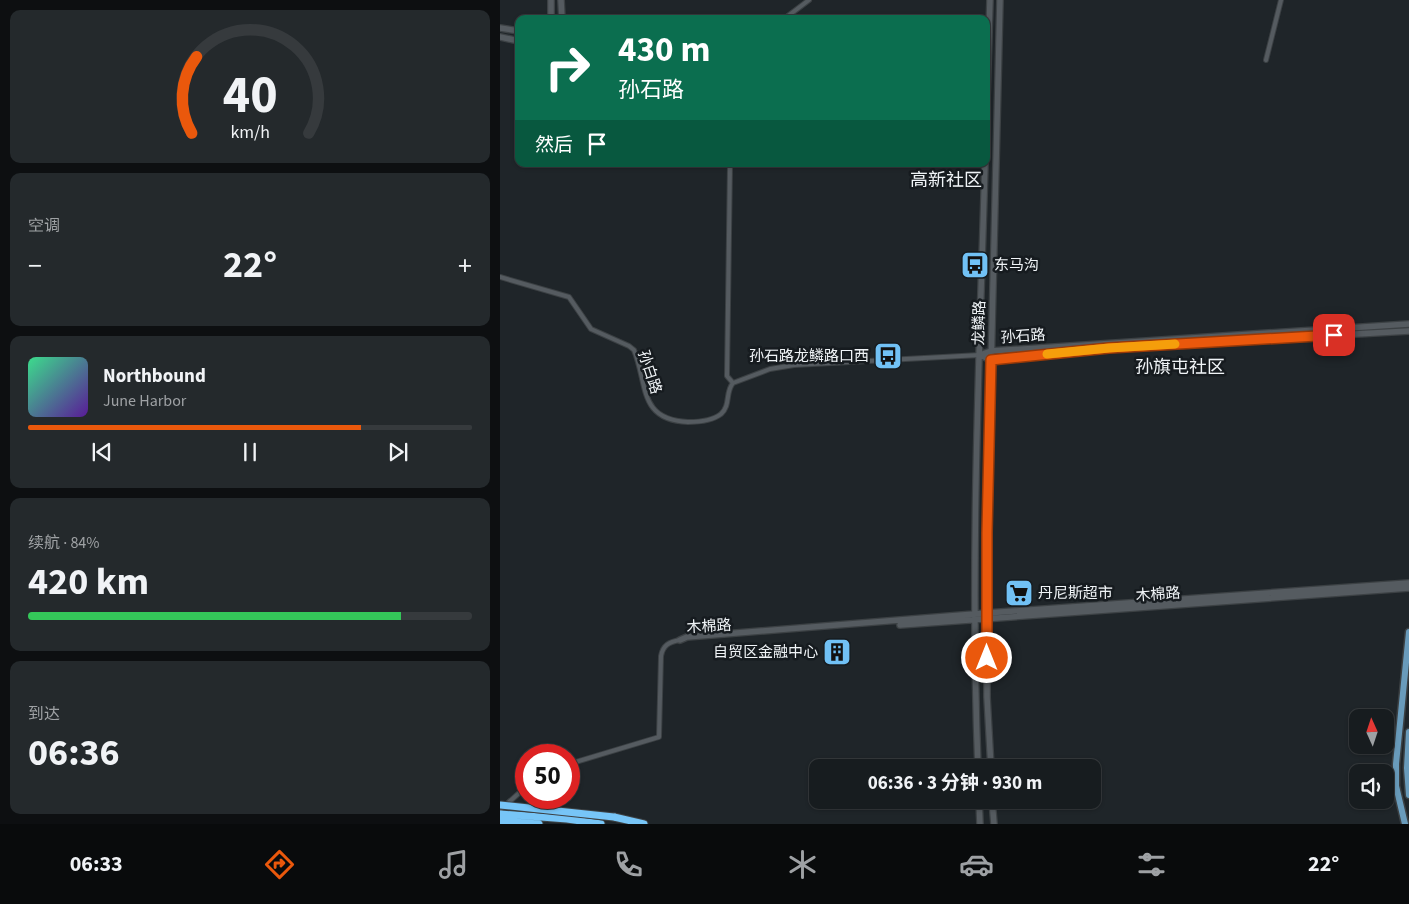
<!DOCTYPE html>
<html lang="zh">
<head>
<meta charset="utf-8">
<style>
	:root { --surface:#171c1f; --page:#24292c; --text:#f1f3f6; --muted:#9ea1a4; --line:#363a3d; --accent:#ea580c }
	body { margin:0; font-family:"Source Sans 3","Noto Sans SC",sans-serif; background:var(--page); color:var(--text); height:100vh; display:flex; flex-direction:column; font-size:19px; white-space:nowrap }
	* { box-sizing:border-box; margin:0 }
	p { font-size:16px; color:var(--muted) }
	.icon { flex:none; width:28px; height:28px; fill:none; stroke:currentColor; stroke-width:2; stroke-linecap:round; stroke-linejoin:round }
	.map { position:relative; flex:1; overflow:hidden }
	.sheet { display:flex; flex-direction:column; gap:10px; padding:10px; background:#0d0f11; width:500px }
	.sheet>* { flex:none }
	.guide { position:absolute; left:15px; top:15px; width:475px; height:152px; border-radius:10px; box-shadow:0 1px 4px #0004,0 0 0 1px var(--line); background:#0b6e4f; color:#fff; overflow:hidden }
	.needle { width:32px; rotate:357deg }
	.controls { position:absolute; left:849px; top:709px; display:grid; gap:10px }
	.controls a { display:grid; place-items:center; width:45px; height:45px; border-radius:10px; background:var(--surface); box-shadow:0 1px 4px #0004,0 0 0 1px var(--line); font-size:25px }
	.speed { position:absolute; left:15px; top:744px; display:flex; gap:10px; font-size:25px; font-weight:700; text-align:center }
	.speed>* { display:grid; place-content:center; width:65px; height:65px; border-radius:50%; background:var(--surface); box-shadow:0 1px 4px #0004,0 0 0 1px var(--line); line-height:1 }
	.speed .limit { border:8px solid #d22; background:#fff; color:#111 }
	.pin { position:absolute; display:grid; place-items:center; width:42px; height:42px; color:#fff; margin:-21px; border-radius:10px; box-shadow:0 2px 8px #0006 }
	.me { position:absolute; width:55px; margin:-28px; rotate:0deg; stroke-linejoin:round; filter:drop-shadow(0 0 4px #0008) }
	.turn { display:flex; align-items:center; gap:18px; height:105px; padding:0 20px; font-size:22px }
	.turn .icon { width:65px; height:65px; stroke-width:2.5 }
	.turn b { display:block; font-size:35px; line-height:42px }
	.then { display:flex; align-items:center; height:48px; padding:0 20px; background:#0003; gap:10px; font-size:19px }
	.big { font-size:38px; font-weight:700; line-height:1.1 }
	.sheet .card { flex:1; display:flex; flex-direction:column; justify-content:center; gap:8px; min-width:0; padding:0 18px; border-radius:10px; background:var(--page) }
	.sheet .dial { align-items:center; gap:0 }
	.dial svg { height:130px; overflow:visible; fill:none; stroke:var(--line); stroke-width:7; stroke-linecap:round; text-anchor:middle }
	.dial text { fill:var(--text); stroke:none }
	.song { display:flex; align-items:center; gap:15px }
	.cover { width:60px; height:60px; border-radius:8px; background:linear-gradient(135deg,hsl(150 70% 55%),hsl(270 70% 35%)) }
	.played { height:5px; border-radius:2px; background:linear-gradient(90deg,var(--accent) 75%,var(--line) 75%) }
	.keys { display:flex; justify-content:space-around; direction:ltr }
	.heat { display:flex; justify-content:space-between; align-items:center; font-size:28px; direction:ltr }
	.charge { height:8px; border-radius:4px; background:linear-gradient(90deg,#34c759 84%,var(--line) 0) }
	.trip { position:absolute; left:309px; top:759px; width:292px; height:50px; border-radius:10px; background:var(--surface); box-shadow:0 1px 4px #0004,0 0 0 1px var(--line); font-weight:700; line-height:50px; text-align:center }
	.tab-bar { display:flex; height:80px; justify-content:space-around; align-items:center; background:#090b0c; color:var(--muted) }
	.tab-bar .icon { width:35px; height:35px }
	.tab-bar .on { color:var(--accent) }
	.tab-bar b { font-size:22px; color:var(--text) }
	main { display:flex; flex:1; min-height:0 }
	.map>svg:first-child { display:block }
	.lines { fill:none; stroke-linecap:round; stroke-linejoin:round }
	.street-casing { stroke:#3c4144; stroke-width:6 }
	.secondary-casing { stroke:#3c4144; stroke-width:8 }
	.primary-casing { stroke:#3c4144; stroke-width:9 }
	.highway-casing { stroke:#3c4144; stroke-width:9 }
	.street { stroke:#555b60; stroke-width:4 }
	.secondary { stroke:#555b60; stroke-width:5.5 }
	.primary { stroke:#699bbb; stroke-width:6 }
	.highway { stroke:#77c5f7; stroke-width:7 }
	.highway-bridge-casing { stroke:#3c4144; stroke-width:9; stroke-linecap:butt }
	.highway-bridge { stroke:#77c5f7; stroke-width:7 }
	.route-casing { stroke:#983908; stroke-width:12 }
	.route { stroke:#ea580c; stroke-width:9 }
	.slow { stroke:#f59e0b; stroke-width:9 }
	.labels { text-anchor:middle; stroke-width:5; stroke-linejoin:round; paint-order:stroke }
	.poi-label { font-size:15px; fill:#f0f4f7; stroke:#161b1f; text-anchor:start }
	.street-label { font-size:15px; fill:#f0f4f7; stroke:#161b1f }
	.quarter-label { font-size:18px; fill:#f0f4f7; stroke:#161b1f }
</style>
</head>
<body>
<main>
<section class="sheet">
<div class="card dial"><svg viewBox="0 0 100 80">
<path d="M14 69A42 42 0 1 1 86 69"/>
<path d="M14 69A42 42 0 0 1 17 22" stroke="#ea580c"/>
<text x="50" y="56" font-size="32" font-weight="700">40</text>
<text x="50" y="72" font-size="11">km/h</text>
</svg></div>
<div class="card"><p>空调</p>
<div class="heat"><a>−</a><b class="big">22°</b><a>+</a></div>
</div>
<div class="card">
<div class="song"><i class="cover"></i><div><b>Northbound</b><p>June Harbor</p></div></div>
<div class="played"></div>
<div class="keys"><svg class="icon" aria-label="previous" viewBox="0 0 24 24"><path d="M18 5L8 12l10 7zM5 5v14"/></svg><svg class="icon" aria-label="pause" viewBox="0 0 24 24"><path d="M8 5v14M16 5v14"/></svg><svg class="icon" aria-label="next" viewBox="0 0 24 24"><path d="M6 5l10 7-10 7zM19 5v14"/></svg></div>
</div>
<div class="card"><p>续航 · 84%</p><b class="big">420 km</b><div class="charge"></div></div>
<div class="card"><p>到达</p><b class="big">06:36</b></div>
</section>
<div class="map">
<svg width="909" height="824" viewBox="0 0 909 824">
	<rect width="100%" height="100%" fill="#1f2529"/>
	<g class="lines">
		<defs>
			<path id="street" d="M 284,19 L 309,0
				M 766,60 L 781,0
				M 230,164 L 227,376 L 233,383
				M 0,277 L 69,297 L 91,329 L 129,346 L 134,350 C 148,384 138,420 188,422 C 199,422 212,421 221,414 C 231,405 225,392 233,383 L 270,369 L 294,365 L 480,355
				M 69,764 L 159,737 L 161,656 C 163,645 169,642 180,640
				M 0,810 L 18,794 L 26,788"/>
			<path id="secondary" d="M 61,0 L 62,19
				M 51,19 L 51,0
				M 0,28 L 19,31
				M 0,37 L 19,41
				M 486,129 L 490,0
				M 480,355 L 491,360 L 609,348 L 909,331
				M 480,355 L 491,351 L 909,324
				M 400,625 L 909,588
				M 180,640 L 187,637 L 487,613 L 909,583
				M 478,768 C 470,567 479,365 485,164
				M 491,768 L 487,697 L 487,533 L 500,0
				M 479,800 L 480,824
				M 492,800 L 494,824"/>
			<path id="primary" d="M 909,732 L 907,768 L 909,795
				M 905,824 L 896,786 L 896,764 L 909,632"/>
			<path id="highway" d="M 0,814 L 67,819 L 101,824
				M 114,817 L 144,824
				M 0,821 L 39,824"/>
		</defs>
		<use href="#street" class="street-casing"/>
		<use href="#secondary" class="secondary-casing"/>
		<use href="#primary" class="primary-casing"/>
		<use href="#highway" class="highway-casing"/>
		<use href="#street" class="street"/>
		<use href="#secondary" class="secondary"/>
		<use href="#primary" class="primary"/>
		<use href="#highway" class="highway"/>
		<defs>
			<path id="highway-bridge" d="M 0,805 L 114,817"/>
		</defs>
		<use href="#highway-bridge" class="highway-bridge-casing"/>
		<use href="#highway-bridge" class="highway-bridge"/>
	</g>
	<g class="lines">
		<defs>
			<path id="route" d="M 487,658 L 487,533 L 491,360 L 609,348 L 834,335"/>
		</defs>
		<use href="#route" class="route-casing"/>
		<use href="#route" class="route"/>
		<path class="slow" d="M 547,354 L 609,348 L 675,344"/>
	</g>
	<defs>
		<symbol id="bus-square" viewBox="-11 -11 22 22"><rect x="-9" y="-9" width="18" height="18" rx="4" fill="#71c1f5" stroke="#161b1f"/><path d="M-5-6H5V4H4V6H2V4H-2V6H-4V4H-5ZM-3.5-4V0h7V-4ZM-3.5 1.2v1.5H-2V1.2ZM2 1.2v1.5H3.5V1.2Z" fill="#111"/></symbol>
		<symbol id="supermarket-square" viewBox="-11 -11 22 22"><rect x="-9" y="-9" width="18" height="18" rx="4" fill="#71c1f5" stroke="#161b1f"/><path d="M-6-5.5h2.5l.6 2H6L4.5 2H-2.5L-4.4-4H-6ZM-1.5 3.2a1.3 1.3 0 1 0 .1 0ZM3 3.2a1.3 1.3 0 1 0 .1 0Z" fill="#111"/></symbol>
		<symbol id="building-square" viewBox="-11 -11 22 22"><rect x="-9" y="-9" width="18" height="18" rx="4" fill="#71c1f5" stroke="#161b1f"/><path d="M-4-6H4V6H1V3H-1V6H-4ZM-2.5-4.3h1.7v1.8h-1.7ZM.8-4.3h1.7v1.8H.8ZM-2.5-1h1.7V.8h-1.7ZM.8-1h1.7V.8H.8Z" fill="#111"/></symbol>
	</defs>
	<g fill-rule="evenodd">
		<use href="#bus-square" x="459" y="249" width="32" height="32"/>
		<use href="#bus-square" x="372" y="340" width="32" height="32"/>
		<use href="#supermarket-square" x="503" y="577" width="32" height="32"/>
		<use href="#building-square" x="321" y="636" width="32" height="32"/>
	</g>
	<g class="labels">
		<g class="poi-label">
			<text x="494" y="270">东马沟</text>
			<text x="369" y="361" text-anchor="end">孙石路龙鳞路口西</text>
			<text x="538" y="598">丹尼斯超市</text>
			<text x="318" y="657" text-anchor="end">自贸区金融中心</text>
		</g>
		<g class="street-label">
			<text transform="translate(479 323) rotate(-89)" y="5">龙鳞路</text>
			<text transform="translate(523 336) rotate(-4)" y="5">孙石路</text>
			<text transform="translate(150 372) rotate(72)" y="5">孙白路</text>
			<text transform="translate(658 594) rotate(-4)" y="5">木棉路</text>
			<text transform="translate(209 626) rotate(-3)" y="5">木棉路</text>
		</g>
		<g class="quarter-label">
			<text x="446" y="186">高新社区</text>
			<text x="680" y="373">孙旗屯社区</text>
		</g>
	</g>
</svg>
<div class="controls">
<a><svg class="needle" viewBox="-14 -14 28 28"><path d="M0-13l5 13h-10z" fill="#e53935"/><path d="M0 13l5-13h-10z" fill="#9ea1a4"/></svg></a>
<a><svg class="icon" aria-label="sound" viewBox="0 0 24 24"><path d="M4 9h4l5-4v14l-5-4H4zM17 9q2 3 0 6"/></svg></a>
</div>
<div class="speed"><div class="limit">50</div></div>
<div class="pin" style="left:834px;top:335px;background:#d93025"><svg class="icon" aria-label="arrive" viewBox="0 0 24 24"><path d="M6 21V4h12l-3 4 3 4H6"/></svg></div>
<svg class="me" style="left:487px;top:658px" viewBox="-20 -20 40 40"><circle r="17" fill="#ea580c" stroke="#fff" stroke-width="3"/><path d="M0-11L8 9 0 5-8 9z" fill="#fff"/></svg>
<div class="trip">06:36 · 3 分钟 · 930 m</div>
<div class="guide">
<div class="turn"><svg class="icon" aria-label="right" viewBox="0 0 24 24"><path d="M7 20v-9h11M14 6l5 5-5 5"/></svg><div><b>430 m</b>孙石路</div></div>
<div class="then">然后<svg class="icon" aria-label="arrive" viewBox="0 0 24 24"><path d="M6 21V4h12l-3 4 3 4H6"/></svg></div>
</div>
</div>
</main>
<nav class="tab-bar">
<b>06:33</b>
<svg class="icon on" aria-label="directions" viewBox="0 0 24 24"><path d="M12 3l9 9-9 9-9-9zM9 14v-3h6M13 9l2 2-2 2"/></svg>
<svg class="icon" aria-label="music" viewBox="0 0 24 24"><path d="M9 18V5l10-2v13"/><circle cx="6" cy="18" r="3"/><circle cx="16" cy="16" r="3"/></svg>
<svg class="icon" aria-label="phone" viewBox="0 0 24 24"><path d="M5 4h4l2 5-3 2q2 4 5 5l2-3 5 2v4C11 20 4 13 5 4z"/></svg>
<svg class="icon" aria-label="climate" viewBox="0 0 24 24"><path d="M12 3v18M4 7l16 10M4 17L20 7"/></svg>
<svg class="icon" aria-label="car" viewBox="0 0 24 24"><path d="M5 17H2v-5l4-1 3-4h7l3 4 3 1v5h-3M9 17h6M6 11h13"/><circle cx="7" cy="17" r="2"/><circle cx="17" cy="17" r="2"/></svg>
<svg class="icon" aria-label="filters" viewBox="0 0 24 24"><path d="M4 7h16M4 17h16"/><circle cx="9" cy="7" r="2"/><circle cx="15" cy="17" r="2"/></svg>
<b>22°</b>
</nav>
</body>
</html>
